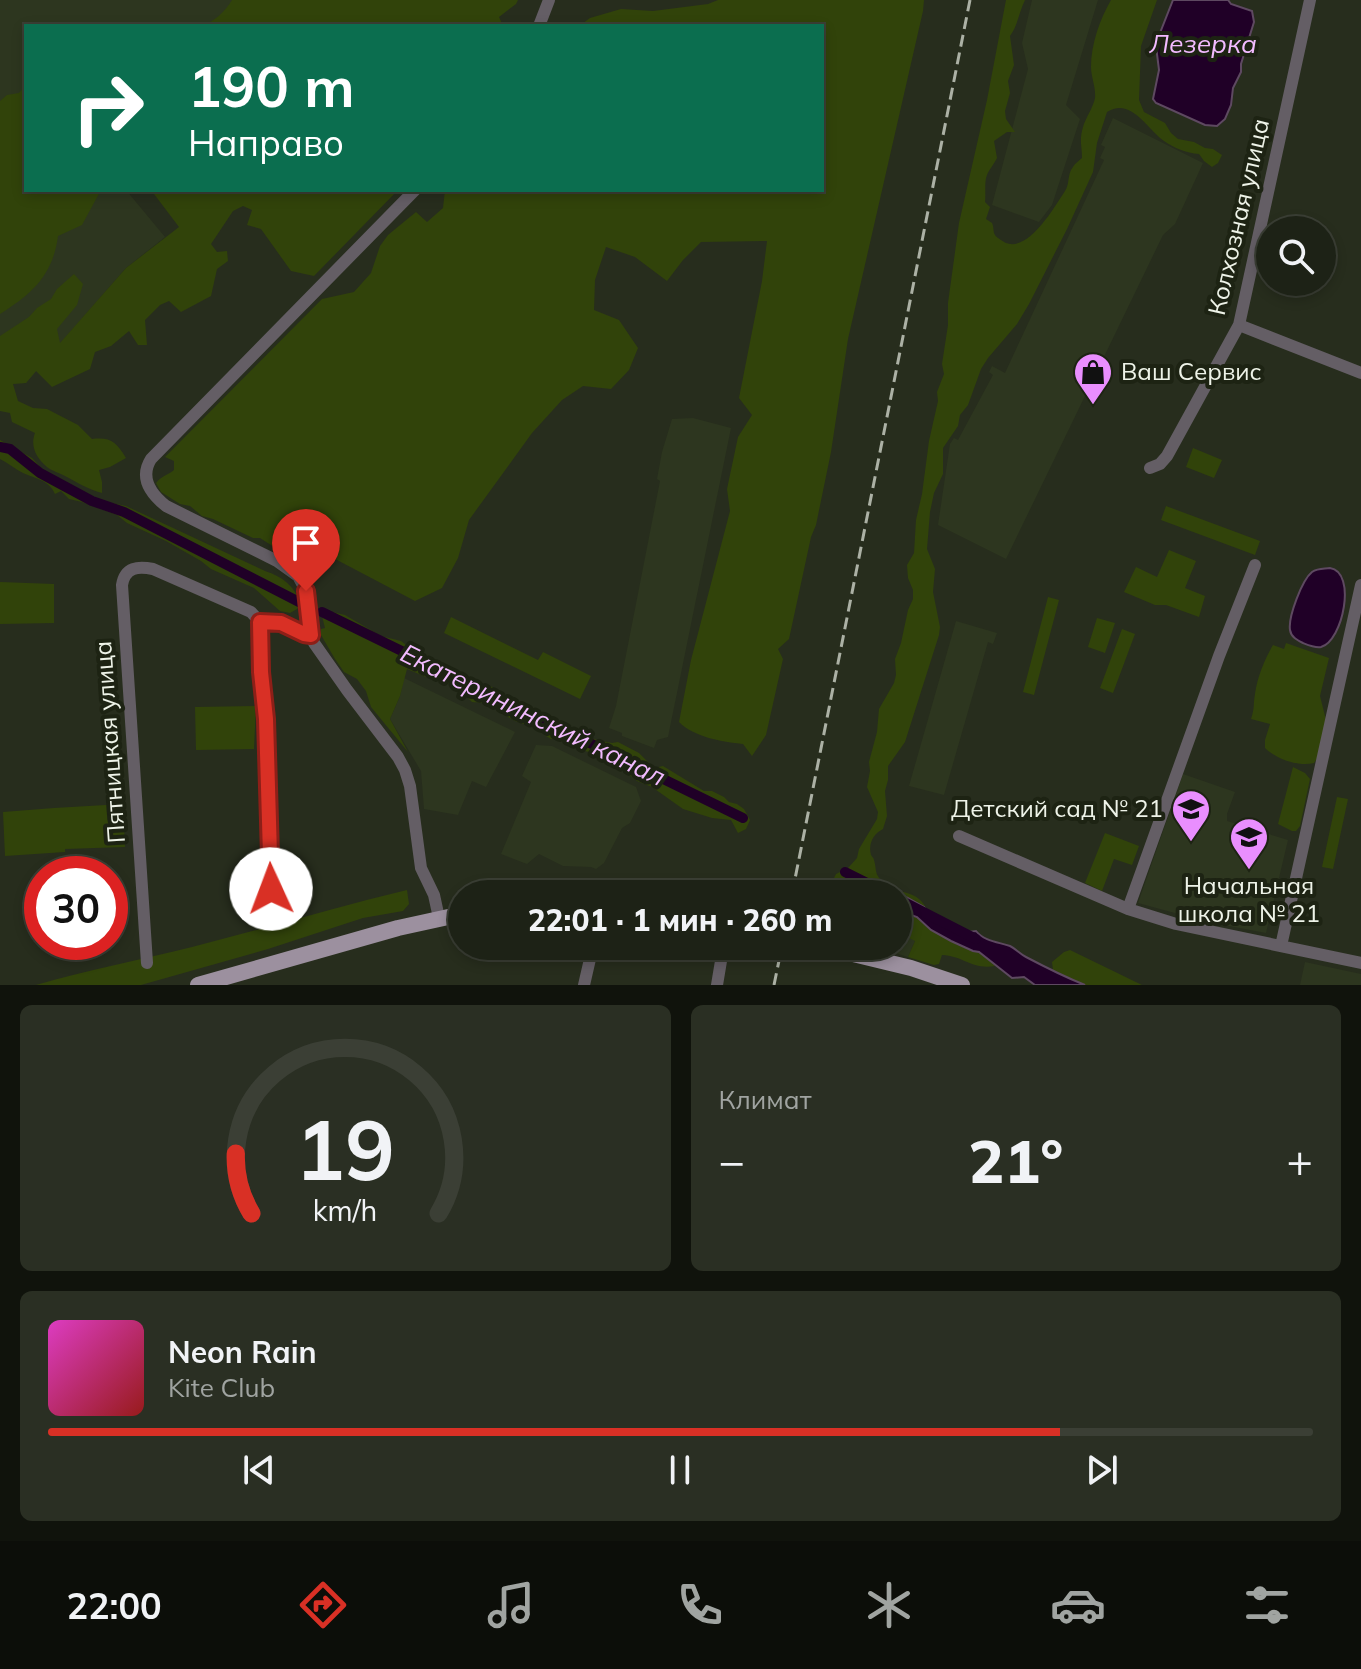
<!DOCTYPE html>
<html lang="ru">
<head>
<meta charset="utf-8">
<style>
	:root { --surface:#1d2216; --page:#2a2f23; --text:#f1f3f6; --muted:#a0a4a1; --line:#3b3f35; --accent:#d93025 }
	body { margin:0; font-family:Mulish,sans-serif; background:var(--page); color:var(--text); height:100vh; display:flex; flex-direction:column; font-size:30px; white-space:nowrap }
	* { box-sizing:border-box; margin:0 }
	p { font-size:26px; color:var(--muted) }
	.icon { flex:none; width:44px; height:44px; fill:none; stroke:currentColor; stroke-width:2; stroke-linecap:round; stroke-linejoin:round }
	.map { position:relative; height:985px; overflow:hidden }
	.drawer { display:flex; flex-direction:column; gap:20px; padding:20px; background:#10130c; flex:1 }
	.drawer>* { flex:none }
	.guide { position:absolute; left:24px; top:24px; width:800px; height:168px; border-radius:0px; box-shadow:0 4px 12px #0003,0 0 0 2px var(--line); background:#0b6e4f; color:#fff; overflow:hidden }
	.buttons { position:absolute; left:1256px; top:216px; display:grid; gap:16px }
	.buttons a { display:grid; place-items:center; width:80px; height:80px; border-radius:50%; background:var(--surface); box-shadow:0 4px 12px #0003,0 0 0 2px var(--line); font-size:40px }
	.speed { position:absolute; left:24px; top:856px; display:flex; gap:16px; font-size:40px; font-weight:700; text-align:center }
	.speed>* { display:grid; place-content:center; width:104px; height:104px; border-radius:50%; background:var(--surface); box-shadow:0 4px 12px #0003,0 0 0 2px var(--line); line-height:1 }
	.speed .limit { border:12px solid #d22; background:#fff; color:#111 }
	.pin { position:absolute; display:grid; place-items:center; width:68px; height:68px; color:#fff; margin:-82px -34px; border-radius:50% 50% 50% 0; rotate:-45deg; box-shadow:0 0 8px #0007 }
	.pin .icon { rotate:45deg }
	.me { position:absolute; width:88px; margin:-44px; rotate:358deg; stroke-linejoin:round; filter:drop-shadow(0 0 6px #0008) }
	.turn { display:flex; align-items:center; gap:28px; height:168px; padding:0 32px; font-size:36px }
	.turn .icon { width:104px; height:104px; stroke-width:2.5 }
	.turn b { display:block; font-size:56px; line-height:68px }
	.big { font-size:60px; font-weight:800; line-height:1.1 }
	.drawer .card { flex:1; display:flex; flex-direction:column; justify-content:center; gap:12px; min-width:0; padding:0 28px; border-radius:12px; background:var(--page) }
	.drawer .dial { align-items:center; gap:0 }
	.dial svg { height:208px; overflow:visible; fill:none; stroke:var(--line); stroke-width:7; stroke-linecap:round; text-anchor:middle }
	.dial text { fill:var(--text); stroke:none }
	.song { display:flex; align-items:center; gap:24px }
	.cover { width:96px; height:96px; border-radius:12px; background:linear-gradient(135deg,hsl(310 70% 55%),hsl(0 70% 35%)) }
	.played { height:8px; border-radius:4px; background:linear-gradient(90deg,var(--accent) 80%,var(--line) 80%) }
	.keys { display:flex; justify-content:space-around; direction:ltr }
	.heat { display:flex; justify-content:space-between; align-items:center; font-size:44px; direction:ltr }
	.drawer .tiles { flex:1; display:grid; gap:20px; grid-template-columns:1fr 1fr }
	.card:last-child { grid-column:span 2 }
	.trip { position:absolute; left:448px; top:880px; width:464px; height:80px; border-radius:40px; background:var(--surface); box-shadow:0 4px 12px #0003,0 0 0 2px var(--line); font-weight:800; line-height:80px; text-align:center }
	.tab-bar { display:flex; height:128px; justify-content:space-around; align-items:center; background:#0c0e09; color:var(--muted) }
	.tab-bar .icon { width:56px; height:56px }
	.tab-bar .on { color:var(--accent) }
	.tab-bar b { font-size:36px; color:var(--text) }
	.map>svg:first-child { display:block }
	.built { fill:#2d361f }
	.green { fill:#31430a }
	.water { fill:#200027; stroke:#5e4961; stroke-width:2 }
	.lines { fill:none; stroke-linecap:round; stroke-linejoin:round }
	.canal { stroke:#200027; stroke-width:10 }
	.minor { stroke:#645e65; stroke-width:12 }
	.major { stroke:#9c909f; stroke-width:16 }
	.rail { stroke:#acb1a5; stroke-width:3; stroke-dasharray:12 6; stroke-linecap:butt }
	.route-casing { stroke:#8d1f18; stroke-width:20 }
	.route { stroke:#d93025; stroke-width:14 }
	.labels { text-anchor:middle; stroke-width:8; stroke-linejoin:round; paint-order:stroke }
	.street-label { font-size:24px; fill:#eef3e8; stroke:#1d2313 }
	.poi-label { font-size:24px; fill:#eef3e8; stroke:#1d2313; text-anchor:start }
	.water-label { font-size:26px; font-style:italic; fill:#f2bbff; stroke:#1d2313 }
</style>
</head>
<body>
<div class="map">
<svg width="1361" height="985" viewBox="0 0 1361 985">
	<rect width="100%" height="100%" fill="#272d1d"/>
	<path class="built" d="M 0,0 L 482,0 L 448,26 L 26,26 L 26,190 L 126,190 L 165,237 L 126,268 L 26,383 L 0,384 Z
		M 1032,0 L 1098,0 L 1066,105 L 1080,119 L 1052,205 L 1039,222 L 992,205 L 1028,69 L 1022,43 Z
		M 1113,118 L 1203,163 L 1175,224 L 1163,235 L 1006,559 L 938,525 L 950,444 L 954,438 L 958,440 L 993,375 L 989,372 L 992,366 L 1005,373 L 1104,160 L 1100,158 L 1105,147 L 1101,145 Z
		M 693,418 L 731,428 L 668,737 L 657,740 L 654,748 L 622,736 L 622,733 L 609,728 L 616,706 L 660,481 L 657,479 L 662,452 L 672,419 Z
		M 956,621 L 997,633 L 993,644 L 988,642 L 944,795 L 909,786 Z
		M 404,678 L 515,732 L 486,787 L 472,781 L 458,815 L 424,809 L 421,771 L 390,719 L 400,696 Z
		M 536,745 L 552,746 L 636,787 L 641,801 L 630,823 L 622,828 L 604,863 L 596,869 L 591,867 L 563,866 L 539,854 L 527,864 L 501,854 L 531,782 L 522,776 Z
		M 1183,774 L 1235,792 L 1227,814 L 1227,821 L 1288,840 L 1266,933 L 1208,922 L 1138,903 Z
		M 898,922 L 911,929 L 915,941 L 908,957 L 874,946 L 898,946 Z
		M 1305,962 L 1361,974 L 1361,985 L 1300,985 Z"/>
	<path class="green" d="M 232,0 L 518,0 L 516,4 L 499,17 L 503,26 L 201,26 C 215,21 224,13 232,0 Z
		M 718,0 L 924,0 L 923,11 L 848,339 L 831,452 L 816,525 L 811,537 L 789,639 L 778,649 L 783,659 L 766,735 L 752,756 L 743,744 C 722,742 694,737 679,722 L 691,660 L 730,511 L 727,489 L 738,437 L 752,415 L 739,398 L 762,281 L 767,241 L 701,242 L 683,260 L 667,281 L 635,257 L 606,247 L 595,280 L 594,310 L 619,320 L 638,348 L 629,370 L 611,389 L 583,386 L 562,400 L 532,433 L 469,520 L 458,558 L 442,588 L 415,601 L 299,540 L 274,547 L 260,538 L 253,538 L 213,519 L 202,516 L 190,506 L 180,504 L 161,492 L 156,483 C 161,476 168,475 174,470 L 174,461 L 165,457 L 322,299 L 354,292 L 371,273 L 380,246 L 388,235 L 416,212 L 427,222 L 443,208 L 445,190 L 822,190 L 822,26 L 579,26 L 590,18 L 621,9 L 653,11 L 708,4 Z
		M 1006,0 L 1025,0 C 1019,12 1018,25 1010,36 L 1014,65 L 1008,81 L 1010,93 L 1005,111 L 1006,119 L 1015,132 L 1007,132 L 994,141 L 997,158 C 994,164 989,170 987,175 C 984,182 986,194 985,202 L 990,207 L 986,219 L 992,223 C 994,227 993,232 995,235 C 997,238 1004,242 1006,243 C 1029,252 1055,206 1065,191 C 1070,184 1067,174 1073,167 C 1075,163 1079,161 1082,158 C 1082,145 1079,141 1083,127 C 1086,117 1093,108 1095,98 C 1096,87 1091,77 1091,67 C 1091,44 1100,19 1111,0 L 1157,0 L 1141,46 L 1139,100 L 1144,112 L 1165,123 L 1171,133 L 1178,139 L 1194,142 L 1205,148 L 1213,149 L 1222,155 L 1218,163 L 1212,167 L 1204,161 L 1199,154 C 1186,153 1174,148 1164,141 C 1147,129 1131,97 1107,112 L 1097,143 L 1093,172 L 1067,229 L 1029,304 L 1017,324 L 988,358 L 981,369 L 968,405 L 960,415 L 958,426 L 943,448 L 943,474 L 934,493 L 930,512 L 927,549 L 935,569 L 933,592 L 940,627 L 939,635 L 905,742 L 888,766 L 888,780 L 885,791 L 887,816 L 883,829 C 873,834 868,844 871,855 C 872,857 874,858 874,860 C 877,870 874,874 883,882 C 899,897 918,887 928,912 L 913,900 L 898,897 L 898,894 L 859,894 L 840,889 L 833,880 L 836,874 L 848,868 L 857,858 L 859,849 L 877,819 L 878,812 L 867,787 L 870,771 L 869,762 L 877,732 L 879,709 L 894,683 L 896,675 L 895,659 L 901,643 L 908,610 L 913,599 L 913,590 L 908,578 L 907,565 L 914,553 L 916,520 L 922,494 L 929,441 L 938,401 L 937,392 L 944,374 L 942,364 L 948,325 L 948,303 L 959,223 L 987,100 Z
		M 26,84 L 26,190 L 101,190 L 82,225 L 58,236 C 53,275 32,294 0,314 L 0,101 L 7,95 L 19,93 Z
		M 151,190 L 398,190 L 314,276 L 291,271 L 261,229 L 247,225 L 252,210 L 243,206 L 233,211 L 211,244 L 217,252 L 227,251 L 228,261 L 217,269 L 211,296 L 181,312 L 169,301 L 160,305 L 145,320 L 147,345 L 138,345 L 129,331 L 111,346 L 95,352 L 90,369 L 52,387 L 36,371 L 26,383 L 13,384 L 18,401 L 33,408 L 47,409 L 78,425 L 92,439 C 111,437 116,442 126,458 L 110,467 L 99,470 L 102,482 L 102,493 C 88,489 78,483 65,476 C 60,473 52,471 47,467 C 36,458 30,446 35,433 L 12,422 L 10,413 L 0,411 L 0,336 L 29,317 L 37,308 L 51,299 L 57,289 L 74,274 L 83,284 L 77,305 L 57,329 L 60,343 L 126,268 L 179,227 Z
		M 0,440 L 32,458 L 45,472 L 81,494 L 98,500 L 126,506 L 265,571 C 283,577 293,585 301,603 L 297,609 L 290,613 L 280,611 L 254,588 L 211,569 L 201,561 L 166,541 L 127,523 L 117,515 L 82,502 L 69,499 L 61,491 L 55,494 C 49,480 36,479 23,473 C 15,469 8,463 0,459 Z
		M 1193,448 L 1222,460 L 1214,478 L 1186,467 Z
		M 1166,506 L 1260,541 L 1255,555 L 1161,520 Z
		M 1169,550 L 1196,561 L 1185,588 L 1205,596 L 1199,617 L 1166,605 L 1155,605 L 1124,592 L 1136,567 L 1157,577 Z
		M 0,582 L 54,584 L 54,623 L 0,624 Z
		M 1048,597 L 1059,600 L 1034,695 L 1023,692 Z
		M 324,610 L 345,615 L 381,636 L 401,641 L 416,653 L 446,667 L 457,675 L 478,685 L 490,686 L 501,692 L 511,701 L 526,703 L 539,715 L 548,720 L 562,721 L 576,732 L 597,740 L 612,743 L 618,742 L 639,753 L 654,768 L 663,766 L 704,791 L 712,791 L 724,797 L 729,802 L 737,804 L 744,809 L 750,820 L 746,829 L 738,833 L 731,820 L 712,818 L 683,809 L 652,787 L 637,781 L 623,770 L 614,767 L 597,754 L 577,749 L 570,741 L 563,738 L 551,739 L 546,736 L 541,728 C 528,726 511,721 503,713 C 496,707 501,707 492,704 C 486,702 478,703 472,702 L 465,695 L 448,683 L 426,677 L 407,669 L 400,696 L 390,719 L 408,752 L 371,707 L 366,691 L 357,679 L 344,672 L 335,659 L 321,635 L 321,629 L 325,628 L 322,616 Z
		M 451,617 L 538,660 L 543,652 L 591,676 L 580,699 L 444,633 Z
		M 1097,618 L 1115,623 L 1105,653 L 1088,647 Z
		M 1122,629 L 1135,634 L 1113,693 L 1100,688 Z
		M 1286,643 L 1329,658 L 1320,696 L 1326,720 L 1318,757 L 1314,763 C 1299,767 1276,759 1265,748 L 1265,740 L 1270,724 L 1251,719 C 1255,707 1253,705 1255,694 C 1257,678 1265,658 1273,645 L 1284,649 Z
		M 256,706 L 254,749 L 196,750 L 195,707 Z
		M 1293,767 L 1305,773 L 1310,779 L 1300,826 L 1296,831 L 1292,831 L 1278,824 Z
		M 1337,797 L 1348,799 L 1333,869 L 1322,867 Z
		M 123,804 L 125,847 L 65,849 L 65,852 L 5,856 L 3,812 L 54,808 Z
		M 1105,833 L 1139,846 L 1132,865 L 1114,859 L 1102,891 L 1085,883 Z
		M 407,890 L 409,904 L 403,911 L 363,918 L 268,949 L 141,985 L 36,985 C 88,970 140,960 192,947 C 264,929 335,907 407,890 Z
		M 898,909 L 917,917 L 951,941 L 979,952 L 995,966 C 972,970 964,956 942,955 L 939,964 L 934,965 L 908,957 L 915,941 L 907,937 L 910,929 L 898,922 Z
		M 1070,950 L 1142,985 L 1085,985 L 1053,970 L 1052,962 L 1064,952 Z"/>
	<path class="water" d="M 1173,0 L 1228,0 L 1231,4 L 1252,11 L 1254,22 L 1241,64 L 1241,72 L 1233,88 L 1231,105 L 1225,119 L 1217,126 L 1205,125 L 1156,103 L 1153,99 L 1159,70 L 1156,46 L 1158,38 Z
		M 1330,568 C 1357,572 1343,641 1321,647 C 1315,648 1308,645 1303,643 C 1297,640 1291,637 1290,630 C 1288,617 1302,580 1312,572 C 1318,568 1324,569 1330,568 Z
		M 904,896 L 924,907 L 931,917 L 942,924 L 948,925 L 961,933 L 976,931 C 984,941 998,942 1010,946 C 1016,949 1020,954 1026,957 C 1045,967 1065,977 1085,985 L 1035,985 L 1024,977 L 1012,978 L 979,952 L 973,951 L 951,941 L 931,930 L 917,917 L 900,911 L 898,897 Z"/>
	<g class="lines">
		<path class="canal" d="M 0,447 L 10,449 L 40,473 L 92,501 L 124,512 L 301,603
			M 322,612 L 743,818
			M 845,872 L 889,894
			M 898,899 L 976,939"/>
		<path class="minor" d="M 539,26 L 549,0
			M 415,190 L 151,459 C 139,478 151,494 166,506 L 277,561 L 298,576 L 306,591 L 309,627 L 314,643 L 347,690 L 398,757 L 405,770 L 410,786 L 421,868 L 434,895 L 439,918
			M 1239,325 L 1361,373
			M 1150,468 L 1160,464 L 1167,456 L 1239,325 L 1310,0
			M 260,622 L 261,672 L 266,719 L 271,889
			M 959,836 L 1128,909 L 1176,924 L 1361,963
			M 1128,909 L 1219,656 L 1255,565
			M 1281,946 L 1361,585
			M 147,963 L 122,585 C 125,567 138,566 153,569 L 251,612 L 260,622 L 281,623 L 304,634 L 311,635
			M 584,985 L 593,946
			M 717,985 L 721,961 L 719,946"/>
		<path class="major" d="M 820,946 L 911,968 L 962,985
			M 198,985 L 398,928 L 462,914"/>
		<path class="rail" d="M 792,894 L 970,0
			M 774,985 L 782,946"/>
	</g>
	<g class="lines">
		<defs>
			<path id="route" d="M 271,889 L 266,719 L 261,672 L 260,622 L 281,623 L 304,634 L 311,635 L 306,591"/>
		</defs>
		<use href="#route" class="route-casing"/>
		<use href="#route" class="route"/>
	</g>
	<defs>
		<symbol id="shop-pin" viewBox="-11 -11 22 30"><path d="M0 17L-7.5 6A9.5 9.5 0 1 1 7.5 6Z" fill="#e98efe" stroke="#1d2313"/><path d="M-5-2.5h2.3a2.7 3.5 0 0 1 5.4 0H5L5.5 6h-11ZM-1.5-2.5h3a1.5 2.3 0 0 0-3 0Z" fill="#111"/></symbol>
		<symbol id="school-pin" viewBox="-11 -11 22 30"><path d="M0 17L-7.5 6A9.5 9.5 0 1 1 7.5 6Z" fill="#e98efe" stroke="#1d2313"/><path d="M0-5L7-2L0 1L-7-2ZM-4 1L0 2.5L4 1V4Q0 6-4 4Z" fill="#111"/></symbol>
	</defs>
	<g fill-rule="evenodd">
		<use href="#shop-pin" x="1071" y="350" width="44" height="60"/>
		<use href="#school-pin" x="1169" y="787" width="44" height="60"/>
		<use href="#school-pin" x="1227" y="815" width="44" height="60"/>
	</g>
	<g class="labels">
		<g class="street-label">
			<text transform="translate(1239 217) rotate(-77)" y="8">Колхозная улица</text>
			<text transform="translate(110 742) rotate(-94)" y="8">Пятницкая улица</text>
		</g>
		<g class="poi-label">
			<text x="1121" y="380">Ваш Сервис</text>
			<text x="1163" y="817" text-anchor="end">Детский сад № 21</text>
			<text x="1249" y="894" text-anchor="middle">Начальная<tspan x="1249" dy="28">школа № 21</tspan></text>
		</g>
		<g class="water-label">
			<text x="1203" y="53">Лезерка</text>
			<text transform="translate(533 715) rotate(26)" y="9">Екатерининский канал</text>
		</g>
	</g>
</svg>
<div class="buttons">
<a><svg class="icon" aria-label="search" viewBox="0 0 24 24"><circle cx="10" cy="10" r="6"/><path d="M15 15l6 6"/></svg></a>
</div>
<div class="speed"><div class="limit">30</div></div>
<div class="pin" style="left:306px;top:591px;background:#d93025"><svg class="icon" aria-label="arrive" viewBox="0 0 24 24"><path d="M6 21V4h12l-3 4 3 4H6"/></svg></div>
<svg class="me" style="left:271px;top:889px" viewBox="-20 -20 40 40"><circle r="19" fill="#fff"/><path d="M0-13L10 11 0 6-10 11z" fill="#d93025"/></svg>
<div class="trip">22:01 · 1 мин · 260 m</div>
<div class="guide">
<div class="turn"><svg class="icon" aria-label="right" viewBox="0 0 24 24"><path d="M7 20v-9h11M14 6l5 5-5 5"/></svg><div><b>190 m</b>Направо</div></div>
</div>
</div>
<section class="drawer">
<div class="tiles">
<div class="card dial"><svg viewBox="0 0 100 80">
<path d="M14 69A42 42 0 1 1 86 69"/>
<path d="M14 69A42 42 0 0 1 8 46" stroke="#d93025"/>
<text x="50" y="56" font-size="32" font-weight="700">19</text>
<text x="50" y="72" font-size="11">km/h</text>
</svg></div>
<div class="card"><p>Климат</p>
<div class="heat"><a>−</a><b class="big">21°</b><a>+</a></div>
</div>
<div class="card">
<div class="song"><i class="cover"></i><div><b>Neon Rain</b><p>Kite Club</p></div></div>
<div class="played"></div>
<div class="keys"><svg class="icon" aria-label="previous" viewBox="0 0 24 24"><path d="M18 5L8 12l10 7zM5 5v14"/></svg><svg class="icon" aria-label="pause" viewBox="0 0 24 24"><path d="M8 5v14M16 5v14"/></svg><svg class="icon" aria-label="next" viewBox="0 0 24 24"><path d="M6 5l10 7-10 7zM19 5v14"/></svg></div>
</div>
</div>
</section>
<nav class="tab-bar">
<b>22:00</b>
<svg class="icon on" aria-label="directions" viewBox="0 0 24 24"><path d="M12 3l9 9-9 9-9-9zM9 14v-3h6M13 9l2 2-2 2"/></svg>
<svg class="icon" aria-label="music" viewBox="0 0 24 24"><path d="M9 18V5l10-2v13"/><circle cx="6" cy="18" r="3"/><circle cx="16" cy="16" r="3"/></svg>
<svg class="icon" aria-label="phone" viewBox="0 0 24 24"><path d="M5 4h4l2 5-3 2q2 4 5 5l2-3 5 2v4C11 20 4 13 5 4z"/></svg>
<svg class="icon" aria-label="climate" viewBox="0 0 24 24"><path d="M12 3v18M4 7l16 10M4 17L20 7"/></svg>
<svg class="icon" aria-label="car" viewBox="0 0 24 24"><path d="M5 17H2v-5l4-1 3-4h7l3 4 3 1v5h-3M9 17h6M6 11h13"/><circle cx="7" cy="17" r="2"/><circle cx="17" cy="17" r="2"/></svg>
<svg class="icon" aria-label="filters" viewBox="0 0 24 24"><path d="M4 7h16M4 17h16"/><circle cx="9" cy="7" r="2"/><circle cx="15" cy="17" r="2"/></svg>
</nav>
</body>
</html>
